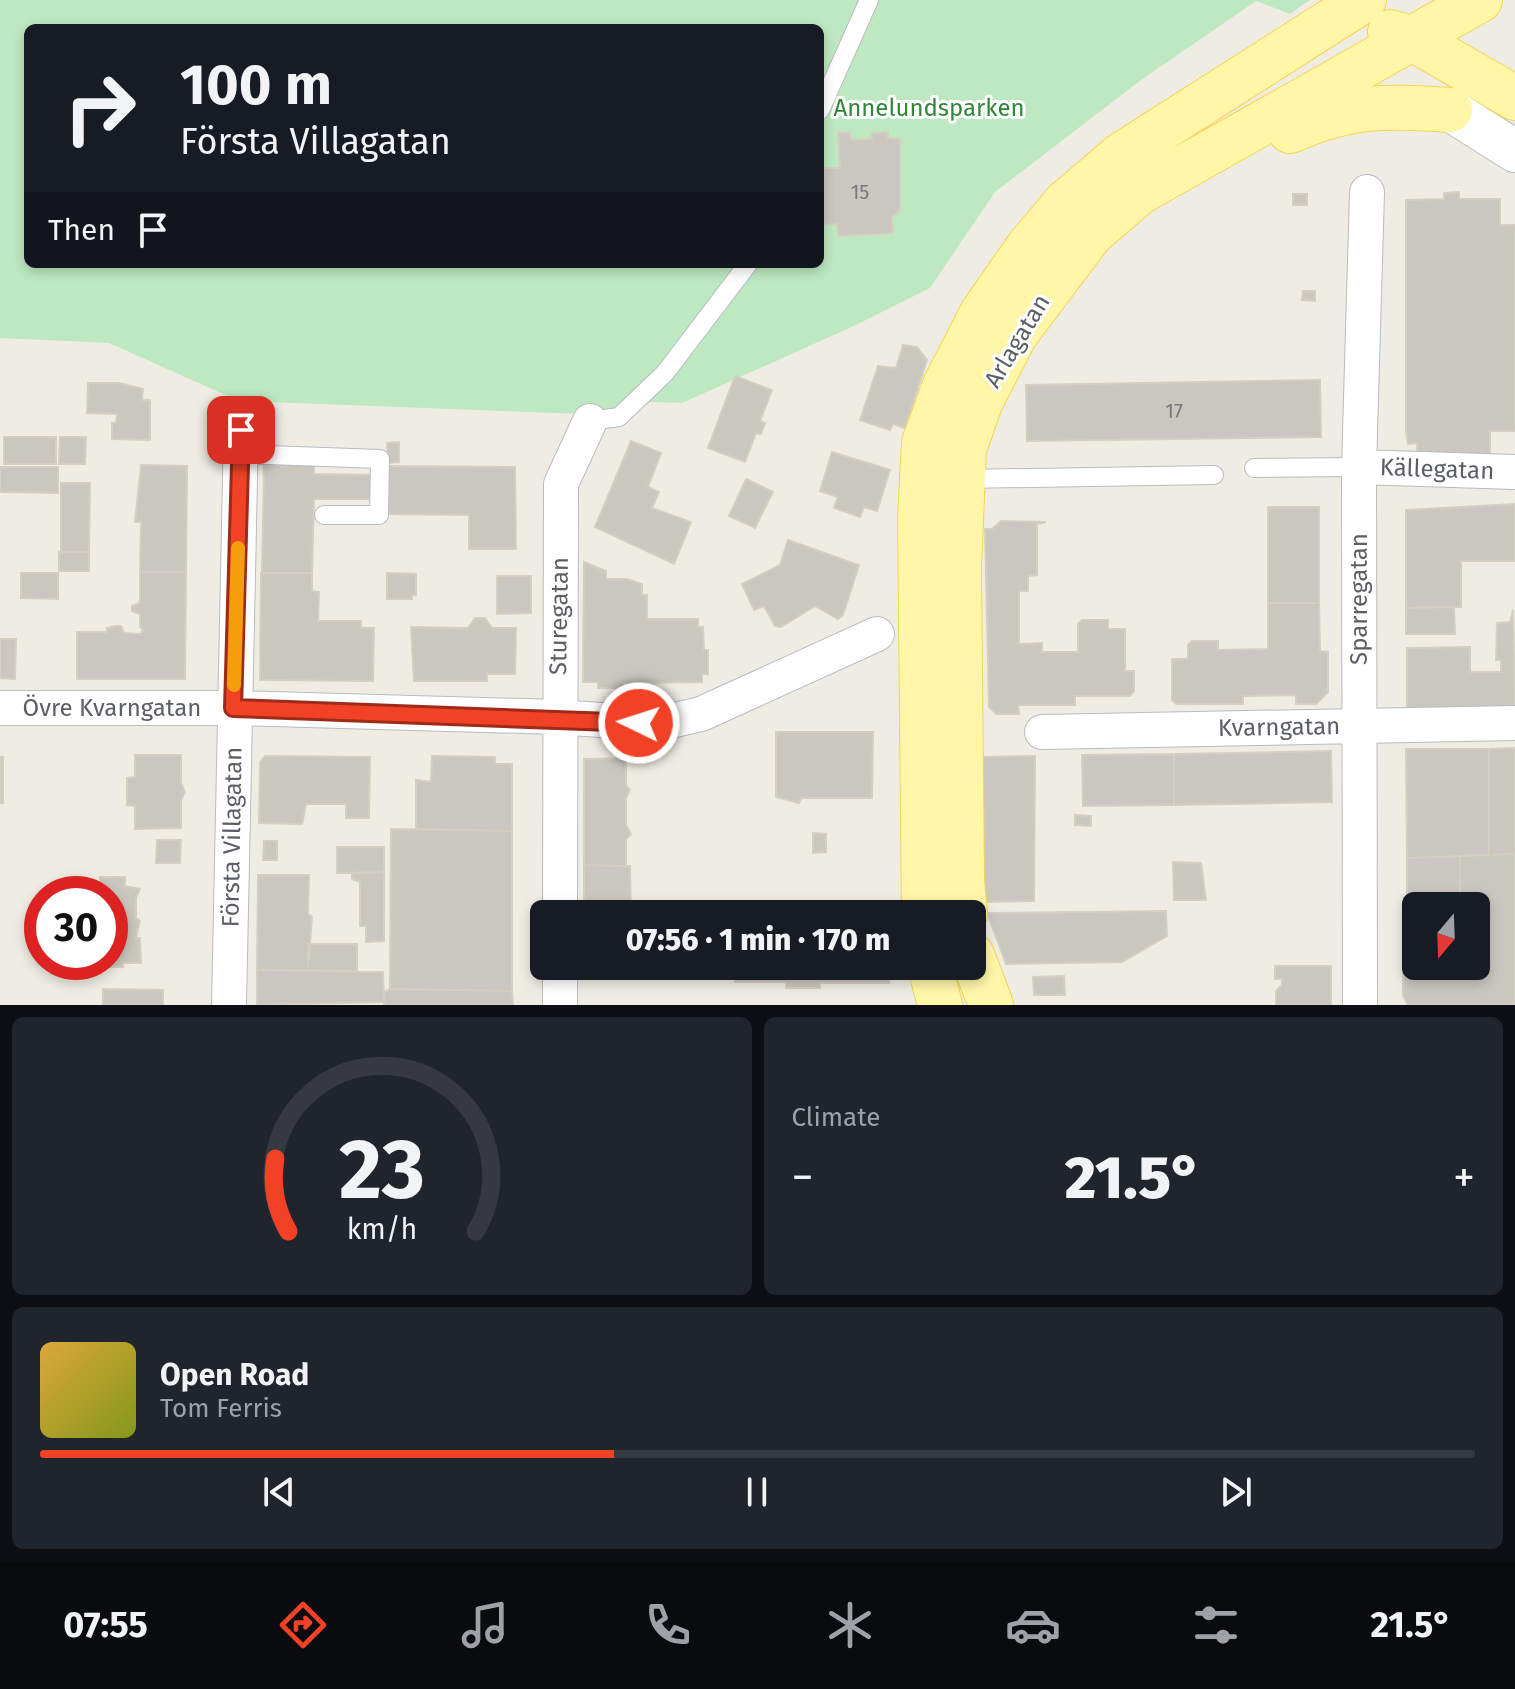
<!DOCTYPE html>
<html lang="en">
<head>
<meta charset="utf-8">
<style>
	:root { --surface:#171b24; --page:#20242c; --text:#f1f3f6; --muted:#9ea1a6; --line:#363941; --accent:#f14226 }
	body { margin:0; font-family:"Fira Sans",sans-serif; background:var(--page); color:var(--text); height:100vh; display:flex; flex-direction:column; font-size:30px; white-space:nowrap }
	* { box-sizing:border-box; margin:0 }
	p { font-size:26px; color:var(--muted) }
	.icon { flex:none; width:44px; height:44px; fill:none; stroke:currentColor; stroke-width:2; stroke-linecap:round; stroke-linejoin:round }
	.map { position:relative; height:1005px; overflow:hidden }
	.side { display:flex; flex-direction:column; gap:12px; padding:12px; background:#0d0f14; flex:1 }
	.side>* { flex:none }
	.top-card { position:absolute; left:24px; top:24px; width:800px; height:244px; border-radius:12px; box-shadow:0 4px 12px #0003; background:#171b24; color:var(--text); overflow:hidden }
	.needle { width:52px; rotate:199deg }
	.tools { position:absolute; left:1402px; top:892px; display:grid; gap:16px }
	.tools a { display:grid; place-items:center; width:88px; height:88px; border-radius:12px; background:var(--surface); box-shadow:0 4px 12px #0003; font-size:40px }
	.speed { position:absolute; left:24px; top:876px; display:flex; gap:16px; font-size:40px; font-weight:700; text-align:center }
	.speed>* { display:grid; place-content:center; width:104px; height:104px; border-radius:50%; background:var(--surface); box-shadow:0 4px 12px #0003; line-height:1 }
	.speed .limit { border:12px solid #d22; background:#fff; color:#111 }
	.pin { position:absolute; display:grid; place-items:center; width:68px; height:68px; color:#fff; margin:-34px; border-radius:16px; box-shadow:0 4px 12px #0006 }
	.me { position:absolute; width:88px; margin:-44px; rotate:274deg; stroke-linejoin:round; filter:drop-shadow(0 0 6px #0008) }
	.turn { display:flex; align-items:center; gap:28px; height:168px; padding:0 24px; font-size:36px }
	.turn .icon { width:104px; height:104px; stroke-width:2.5 }
	.turn b { display:block; font-size:56px; line-height:68px }
	.then { display:flex; align-items:center; height:76px; padding:0 24px; background:#0003; gap:16px; font-size:30px }
	.big { font-size:60px; font-weight:800; line-height:1.1 }
	.side .card { flex:1; display:flex; flex-direction:column; justify-content:center; gap:12px; min-width:0; padding:0 28px; border-radius:12px; background:var(--page) }
	.side .dial { align-items:center; gap:0 }
	.dial svg { height:208px; overflow:visible; fill:none; stroke:var(--line); stroke-width:7; stroke-linecap:round; text-anchor:middle }
	.dial text { fill:var(--text); stroke:none }
	.song { display:flex; align-items:center; gap:24px }
	.cover { width:96px; height:96px; border-radius:12px; background:linear-gradient(135deg,hsl(40 70% 55%),hsl(70 70% 35%)) }
	.played { height:8px; border-radius:4px; background:linear-gradient(90deg,var(--accent) 40%,var(--line) 40%) }
	.keys { display:flex; justify-content:space-around; direction:ltr }
	.heat { display:flex; justify-content:space-between; align-items:center; font-size:44px; direction:ltr }
	.side .tiles { flex:1; display:grid; gap:12px; grid-template-columns:1fr 1fr }
	.card:last-child { grid-column:span 2 }
	.trip { position:absolute; left:530px; top:900px; width:456px; height:80px; border-radius:12px; background:var(--surface); box-shadow:0 4px 12px #0003; font-weight:800; line-height:80px; text-align:center }
	.dock { display:flex; height:128px; justify-content:space-around; align-items:center; background:#090b0e; color:var(--muted) }
	.dock .icon { width:56px; height:56px }
	.dock .active { color:var(--accent) }
	.dock b { font-size:36px; color:var(--text) }
	.map>svg:first-child { display:block }
	.green { fill:#bee8c1; fill-rule:evenodd }
	.building { fill:#cac7c0; stroke:#d4cfc1; stroke-width:2 }
	.lines { fill:none; stroke-linecap:round; stroke-linejoin:round }
	.service-casing { stroke:#b8bbc0; stroke-width:20 }
	.minor-casing { stroke:#b8bbc0; stroke-width:36 }
	.tertiary-casing { stroke:#b8bbc0; stroke-width:44 }
	.primary-casing { stroke:#f8d353; stroke-width:46 }
	.service { stroke:#fff; stroke-width:18 }
	.minor { stroke:#fff; stroke-width:34 }
	.tertiary { stroke:#fff; stroke-width:42 }
	.primary { stroke:#fff6a8; stroke-width:44 }
	.route-casing { stroke:#9d2b19; stroke-width:20 }
	.route { stroke:#f14226; stroke-width:14 }
	.slow { stroke:#f59e0b; stroke-width:14 }
	.labels { text-anchor:middle; stroke-width:6; stroke-linejoin:round; paint-order:stroke }
	.number-label { font-size:20px; fill:#77797c }
	.park-label { font-size:24px; fill:#30863a; stroke:#fff }
	.street-label { font-size:24px; fill:#5b5f65; stroke:#fff }
</style>
</head>
<body>
<div class="map">
<svg width="1515" height="1005" viewBox="0 0 1515 1005">
	<rect width="100%" height="100%" fill="#efede3"/>
	<path class="green" d="M 0,0 L 1310,0 L 1290,14 L 1256,1 L 1141,80 L 995,192 L 930,288 L 856,325 L 682,403 L 623,401 L 609,415 L 239,401 L 109,343 L 0,338 ZM 28,28 L 820,28 L 820,264 L 28,264 Z"/>
	<path class="building" d="M 850,132 L 851,140 L 872,139 L 871,133 L 888,132 L 888,138 L 900,139 L 900,211 L 892,217 L 893,233 L 838,236 L 837,224 L 820,225 L 820,173 L 824,173 L 824,168 L 840,168 L 838,133 Z
		M 1459,192 L 1459,199 L 1500,199 L 1500,225 L 1515,225 L 1515,431 L 1490,431 L 1490,459 L 1417,459 L 1417,443 L 1408,444 L 1406,432 L 1406,200 L 1444,199 L 1444,193 Z
		M 1293,194 L 1307,194 L 1307,205 L 1293,205 Z
		M 1303,291 L 1315,291 L 1315,301 L 1302,300 Z
		M 903,345 L 917,347 L 927,360 L 905,428 L 893,424 L 890,430 L 860,420 L 878,366 L 896,368 Z
		M 735,376 L 772,390 L 760,421 L 765,423 L 761,434 L 756,433 L 745,462 L 708,448 Z
		M 1320,380 L 1321,437 L 1027,441 L 1026,385 Z
		M 88,383 L 119,383 L 143,389 L 142,400 L 150,400 L 150,440 L 112,439 L 112,423 L 116,423 L 117,414 L 87,413 Z
		M 4,437 L 56,437 L 56,464 L 4,464 Z
		M 60,437 L 86,437 L 85,464 L 59,464 Z
		M 631,441 L 661,453 L 648,487 L 659,492 L 652,508 L 691,522 L 674,564 L 595,527 Z
		M 399,442 L 399,462 L 388,463 L 387,443 Z
		M 832,452 L 890,470 L 877,511 L 864,507 L 860,517 L 834,508 L 838,497 L 820,491 Z
		M 141,465 L 187,466 L 186,572 L 140,572 L 141,522 L 135,522 Z
		M 264,465 L 314,465 L 314,474 L 373,475 L 373,497 L 369,499 L 314,499 L 312,573 L 262,573 Z
		M 389,466 L 515,467 L 516,549 L 469,549 L 469,515 L 387,514 Z
		M 0,467 L 58,467 L 58,493 L 0,492 Z
		M 746,479 L 773,492 L 755,528 L 729,516 Z
		M 61,483 L 90,483 L 89,552 L 61,552 Z
		M 1515,504 L 1515,561 L 1461,561 L 1461,607 L 1406,608 L 1406,510 Z
		M 1268,507 L 1319,507 L 1319,603 L 1268,603 Z
		M 1001,521 L 1046,522 L 1037,524 L 1037,575 L 1028,576 L 1028,591 L 1019,591 L 1019,644 L 1042,643 L 1042,652 L 1078,652 L 1078,624 L 1082,620 L 1108,620 L 1108,629 L 1125,629 L 1125,671 L 1134,671 L 1134,691 L 1130,696 L 1075,696 L 1075,705 L 1018,705 L 1019,714 L 996,714 L 989,707 L 985,529 L 992,529 Z
		M 788,540 L 859,565 L 843,615 L 838,619 L 815,606 L 781,627 L 775,626 L 764,606 L 754,610 L 742,584 L 780,565 Z
		M 59,552 L 89,552 L 89,571 L 59,571 Z
		M 584,562 L 606,571 L 606,579 L 627,579 L 642,584 L 642,595 L 647,595 L 647,619 L 698,619 L 698,627 L 703,627 L 704,650 L 708,650 L 708,674 L 702,674 L 702,682 L 623,683 L 623,688 L 598,688 L 598,682 L 583,682 Z
		M 140,572 L 186,572 L 185,679 L 77,679 L 77,632 L 107,632 L 107,628 L 116,626 L 121,626 L 124,633 L 140,634 L 143,630 L 140,627 L 140,614 L 132,611 L 132,606 L 140,603 Z
		M 21,573 L 58,573 L 58,599 L 21,598 Z
		M 261,573 L 312,573 L 312,591 L 319,592 L 318,621 L 361,621 L 361,628 L 374,628 L 373,681 L 260,680 Z
		M 387,573 L 416,574 L 416,595 L 412,595 L 412,599 L 387,599 Z
		M 497,576 L 531,576 L 531,613 L 497,614 Z
		M 1268,603 L 1319,603 L 1320,651 L 1328,652 L 1328,692 L 1316,704 L 1296,704 L 1296,695 L 1243,696 L 1243,704 L 1176,704 L 1172,700 L 1172,659 L 1188,659 L 1188,645 L 1192,641 L 1218,641 L 1218,650 L 1268,649 Z
		M 1454,607 L 1455,634 L 1406,634 L 1406,608 Z
		M 1513,610 L 1515,706 L 1407,709 L 1407,648 L 1470,647 L 1470,672 L 1501,672 L 1501,660 L 1496,660 L 1497,623 L 1510,622 Z
		M 475,618 L 485,618 L 492,628 L 516,628 L 515,674 L 487,674 L 487,681 L 414,681 L 411,627 L 468,628 Z
		M 0,639 L 16,639 L 15,679 L 0,678 Z
		M 776,732 L 873,732 L 872,798 L 802,798 L 799,803 L 776,797 Z
		M 1515,748 L 1515,854 L 1489,855 L 1489,749 Z
		M 1406,749 L 1489,749 L 1489,855 L 1407,858 Z
		M 1331,751 L 1332,802 L 1174,805 L 1174,754 Z
		M 1174,754 L 1174,805 L 1083,806 L 1082,755 Z
		M 135,755 L 181,755 L 181,783 L 185,792 L 181,800 L 181,828 L 135,829 L 135,806 L 127,805 L 127,778 L 135,777 Z
		M 265,756 L 370,757 L 369,818 L 346,818 L 346,804 L 306,804 L 302,824 L 259,823 L 260,762 Z
		M 432,756 L 495,757 L 495,764 L 512,764 L 512,831 L 416,829 L 416,780 L 431,782 Z
		M 1035,756 L 1034,901 L 983,902 L 983,757 Z
		M 0,757 L 3,757 L 3,803 L 0,803 Z
		M 626,758 L 626,785 L 630,790 L 626,798 L 626,825 L 631,834 L 626,839 L 626,866 L 584,865 L 584,759 Z
		M 1075,815 L 1091,816 L 1091,826 L 1075,825 Z
		M 391,829 L 512,831 L 512,991 L 390,989 Z
		M 813,833 L 826,834 L 826,852 L 813,853 Z
		M 157,840 L 181,840 L 180,863 L 156,863 Z
		M 264,841 L 277,841 L 277,860 L 263,860 Z
		M 337,847 L 384,847 L 384,872 L 337,873 Z
		M 1515,854 L 1515,1005 L 1408,1005 L 1403,996 L 1403,967 L 1408,962 L 1416,962 L 1416,966 L 1476,966 L 1476,906 L 1460,906 L 1460,856 Z
		M 1460,856 L 1460,906 L 1416,906 L 1416,962 L 1407,962 L 1407,858 Z
		M 1173,862 L 1201,863 L 1206,900 L 1174,900 Z
		M 584,865 L 630,866 L 631,914 L 584,914 Z
		M 384,872 L 384,941 L 366,942 L 366,926 L 360,926 L 360,882 L 352,879 L 352,873 Z
		M 258,875 L 309,875 L 308,914 L 312,917 L 308,970 L 257,970 Z
		M 100,877 L 125,877 L 125,886 L 140,889 L 136,898 L 136,918 L 140,921 L 136,938 L 140,938 L 141,963 L 123,963 L 123,967 L 89,967 L 89,962 L 110,962 L 110,894 L 100,894 Z
		M 1166,911 L 1167,936 L 1122,962 L 1006,964 L 987,913 Z
		M 308,944 L 357,944 L 357,971 L 308,970 Z
		M 735,966 L 889,966 L 889,983 L 820,983 L 820,988 L 786,988 L 786,982 L 735,982 Z
		M 1275,966 L 1331,966 L 1331,1005 L 1276,1005 L 1276,991 L 1282,985 L 1282,979 L 1275,979 Z
		M 257,970 L 383,972 L 384,1002 L 257,1005 Z
		M 1064,976 L 1065,995 L 1034,995 L 1033,977 Z
		M 103,989 L 163,990 L 163,1005 L 103,1005 Z
		M 390,989 L 512,991 L 513,1005 L 384,1005 L 384,992 Z"/>
	<g class="lines">
		<defs>
			<path id="service" d="M 820,110 L 869,0
				M 590,421 L 619,417 L 665,373 L 748,264
				M 241,454 L 380,459 L 379,515 L 324,515
				M 1254,468 L 1359,467
				M 963,479 L 1214,475"/>
			<path id="minor" d="M 1359,467 L 1515,472
				M 0,708 L 233,708 L 558,717 L 658,724 L 701,714 L 877,634
				M 1042,732 L 1515,723
				M 560,914 L 561,484 L 590,421
				M 229,1005 L 241,430
				M 560,1005 L 560,966
				M 1360,1005 L 1359,467 L 1367,192"/>
			<path id="tertiary" d="M 1450,110 L 1515,151"/>
			<path id="primary" d="M 1390,32 L 1411,38 L 1515,98
				M 1290,131 C 1352,104 1384,106 1450,110
				M 924,914 L 920,517 L 924,443 L 945,385 L 982,313 L 1028,247 L 1065,203 L 1121,155 L 1364,0
				M 965,914 L 962,881 L 959,568 L 964,449 L 981,401 L 1015,335 L 1091,234 L 1140,192 L 1480,0
				M 972,955 L 991,1005
				M 930,966 L 940,1005"/>
		</defs>
		<use href="#service" class="service-casing"/>
		<use href="#minor" class="minor-casing"/>
		<use href="#tertiary" class="tertiary-casing"/>
		<use href="#primary" class="primary-casing"/>
		<use href="#service" class="service"/>
		<use href="#minor" class="minor"/>
		<use href="#tertiary" class="tertiary"/>
		<use href="#primary" class="primary"/>
	</g>
	<g class="lines">
		<defs>
			<path id="route" d="M 241,430 L 233,708 L 639,723"/>
		</defs>
		<use href="#route" class="route-casing"/>
		<use href="#route" class="route"/>
		<path class="slow" d="M 234,685 L 238,548"/>
	</g>
	<g class="labels">
		<g class="number-label">
			<text x="860" y="199">15</text>
			<text x="1174" y="418">17</text>
		</g>
		<g class="park-label">
			<text x="929" y="116">Annelundsparken</text>
		</g>
		<g class="street-label">
			<text transform="translate(1017 341) rotate(-59)" y="8">Arlagatan</text>
			<text transform="translate(1437 469) rotate(2)" y="8">Källegatan</text>
			<text transform="translate(1359 599) rotate(-90)" y="8">Sparregatan</text>
			<text transform="translate(559 616) rotate(-89)" y="8">Sturegatan</text>
			<text x="112" y="716">Övre Kvarngatan</text>
			<text transform="translate(1279 727) rotate(-1)" y="8">Kvarngatan</text>
			<text transform="translate(232 837) rotate(-89)" y="8">Första Villagatan</text>
		</g>
	</g>
</svg>
<div class="tools">
<a><svg class="needle" viewBox="-14 -14 28 28"><path d="M0-13l5 13h-10z" fill="#e53935"/><path d="M0 13l5-13h-10z" fill="#9ea1a6"/></svg></a>
</div>
<div class="speed"><div class="limit">30</div></div>
<div class="pin" style="left:241px;top:430px;background:#d93025"><svg class="icon" aria-label="arrive" viewBox="0 0 24 24"><path d="M6 21V4h12l-3 4 3 4H6"/></svg></div>
<svg class="me" style="left:639px;top:723px" viewBox="-20 -20 40 40"><circle r="17" fill="#f14226" stroke="#fff" stroke-width="3"/><path d="M0-11L8 9 0 5-8 9z" fill="#fff"/></svg>
<div class="trip">07:56 · 1 min · 170 m</div>
<div class="top-card">
<div class="turn"><svg class="icon" aria-label="right" viewBox="0 0 24 24"><path d="M7 20v-9h11M14 6l5 5-5 5"/></svg><div><b>100 m</b>Första Villagatan</div></div>
<div class="then">Then<svg class="icon" aria-label="arrive" viewBox="0 0 24 24"><path d="M6 21V4h12l-3 4 3 4H6"/></svg></div>
</div>
</div>
<section class="side">
<div class="tiles">
<div class="card dial"><svg viewBox="0 0 100 80">
<path d="M14 69A42 42 0 1 1 86 69"/>
<path d="M14 69A42 42 0 0 1 9 41" stroke="#f14226"/>
<text x="50" y="56" font-size="32" font-weight="700">23</text>
<text x="50" y="72" font-size="11">km/h</text>
</svg></div>
<div class="card"><p>Climate</p>
<div class="heat"><a>−</a><b class="big">21.5°</b><a>+</a></div>
</div>
<div class="card">
<div class="song"><i class="cover"></i><div><b>Open Road</b><p>Tom Ferris</p></div></div>
<div class="played"></div>
<div class="keys"><svg class="icon" aria-label="previous" viewBox="0 0 24 24"><path d="M18 5L8 12l10 7zM5 5v14"/></svg><svg class="icon" aria-label="pause" viewBox="0 0 24 24"><path d="M8 5v14M16 5v14"/></svg><svg class="icon" aria-label="next" viewBox="0 0 24 24"><path d="M6 5l10 7-10 7zM19 5v14"/></svg></div>
</div>
</div>
</section>
<nav class="dock">
<b>07:55</b>
<svg class="icon active" aria-label="directions" viewBox="0 0 24 24"><path d="M12 3l9 9-9 9-9-9zM9 14v-3h6M13 9l2 2-2 2"/></svg>
<svg class="icon" aria-label="music" viewBox="0 0 24 24"><path d="M9 18V5l10-2v13"/><circle cx="6" cy="18" r="3"/><circle cx="16" cy="16" r="3"/></svg>
<svg class="icon" aria-label="phone" viewBox="0 0 24 24"><path d="M5 4h4l2 5-3 2q2 4 5 5l2-3 5 2v4C11 20 4 13 5 4z"/></svg>
<svg class="icon" aria-label="climate" viewBox="0 0 24 24"><path d="M12 3v18M4 7l16 10M4 17L20 7"/></svg>
<svg class="icon" aria-label="car" viewBox="0 0 24 24"><path d="M5 17H2v-5l4-1 3-4h7l3 4 3 1v5h-3M9 17h6M6 11h13"/><circle cx="7" cy="17" r="2"/><circle cx="17" cy="17" r="2"/></svg>
<svg class="icon" aria-label="filters" viewBox="0 0 24 24"><path d="M4 7h16M4 17h16"/><circle cx="9" cy="7" r="2"/><circle cx="15" cy="17" r="2"/></svg>
<b>21.5°</b>
</nav>
</body>
</html>
